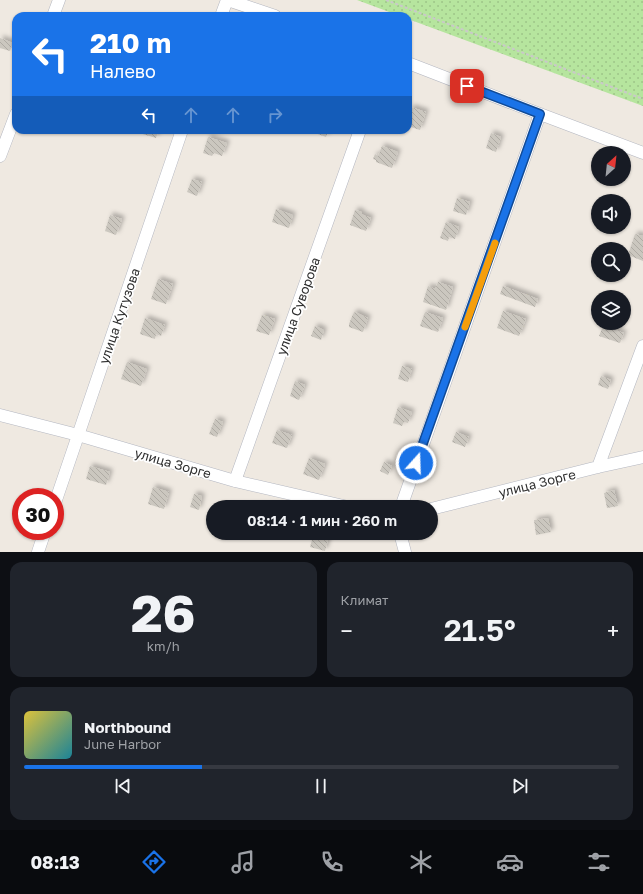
<!DOCTYPE html>
<html lang="ru">
<head>
<meta charset="utf-8">
<style>
	:root { --surface:#171b24; --page:#20242c; --text:#f1f3f6; --muted:#9ea1a6; --line:#363941; --accent:#1a73e8 }
	body { margin:0; font-family:"Golos Text",sans-serif; background:var(--page); color:var(--text); height:100vh; display:flex; flex-direction:column; font-size:15px; white-space:nowrap }
	* { box-sizing:border-box; margin:0 }
	p { font-size:13px; color:var(--muted) }
	.icon { flex:none; width:22px; height:22px; fill:none; stroke:currentColor; stroke-width:2; stroke-linecap:round; stroke-linejoin:round }
	.map { position:relative; height:552px; overflow:hidden }
	.side { display:flex; flex-direction:column; gap:10px; padding:10px; background:#0d0f14; flex:1 }
	.side>* { flex:none }
	.top-card { position:absolute; left:12px; top:12px; width:400px; height:122px; border-radius:12px; box-shadow:0 1px 3px #0004; background:#1a73e8; color:#fff; overflow:hidden }
	.needle { width:26px; rotate:27deg }
	.buttons { position:absolute; left:591px; top:146px; display:grid; gap:8px }
	.buttons a { display:grid; place-items:center; width:40px; height:40px; border-radius:50%; background:var(--surface); box-shadow:0 1px 3px #0004; font-size:20px }
	.speed { position:absolute; left:12px; top:488px; display:flex; gap:8px; font-size:20px; font-weight:700; text-align:center }
	.speed>* { display:grid; place-content:center; width:52px; height:52px; border-radius:50%; background:var(--surface); box-shadow:0 1px 3px #0004; line-height:1 }
	.speed .limit { border:6px solid #d22; background:#fff; color:#111 }
	.pin { position:absolute; display:grid; place-items:center; width:34px; height:34px; color:#fff; margin:-17px; border-radius:8px; box-shadow:0 2px 6px #0006 }
	.me { position:absolute; width:44px; margin:-22px; rotate:20deg; stroke-linejoin:round; filter:drop-shadow(0 0 3px #0008) }
	.turn { display:flex; align-items:center; gap:14px; height:84px; padding:0 12px; font-size:18px }
	.turn .icon { width:52px; height:52px; stroke-width:2.5 }
	.turn b { display:block; font-size:28px; line-height:34px }
	.lanes { display:flex; align-items:center; height:38px; padding:0 12px; background:#0003; justify-content:center; gap:20px; direction:ltr }
	.lanes .off { opacity:.35 }
	.big { font-size:30px; font-weight:600; line-height:1.1 }
	.side .card { flex:1; display:flex; flex-direction:column; justify-content:center; gap:6px; min-width:0; padding:0 14px; border-radius:12px; background:var(--page) }
	.side .dial { align-items:center; gap:0 }
	.dial b { font-size:52px; line-height:1 }
	.song { display:flex; align-items:center; gap:12px }
	.cover { width:48px; height:48px; border-radius:6px; background:linear-gradient(135deg,hsl(50 70% 55%),hsl(190 70% 35%)) }
	.played { height:4px; border-radius:2px; background:linear-gradient(90deg,var(--accent) 30%,var(--line) 30%) }
	.keys { display:flex; justify-content:space-around; direction:ltr }
	.heat { display:flex; justify-content:space-between; align-items:center; font-size:22px; direction:ltr }
	.side .tiles { flex:1; display:grid; gap:10px; grid-template-columns:1fr 1fr }
	.card:last-child { grid-column:span 2 }
	.trip { position:absolute; left:206px; top:500px; width:232px; height:40px; border-radius:20px; background:var(--surface); box-shadow:0 1px 3px #0004; font-weight:600; line-height:40px; text-align:center }
	.menu { display:flex; height:64px; justify-content:space-around; align-items:center; background:#090b0e; color:var(--muted) }
	.menu .icon { width:28px; height:28px }
	.menu .on { color:var(--accent) }
	.menu b { font-size:18px; color:var(--text) }
	.map>svg:first-child { display:block }
	.grass { fill:url(#grass-dots) }
	.building { fill:url(#building-back-hatch); filter:url(#shadow) }
	.lines { fill:none; stroke-linecap:round; stroke-linejoin:round }
	.minor-casing { stroke:#b4b7c1; stroke-width:13 }
	.path { stroke:#c9c9c9; stroke-width:2; stroke-dasharray:3 2; stroke-linecap:butt }
	.minor { stroke:#fff; stroke-width:12 }
	.route-casing { stroke:#114b97; stroke-width:10 }
	.route { stroke:#1a73e8; stroke-width:7 }
	.slow { stroke:#f59e0b; stroke-width:7 }
	.labels { text-anchor:middle; stroke-width:3.5; stroke-linejoin:round; paint-order:stroke }
	.street-label { font-size:13px; fill:#2e2e2e; stroke:#fff }
</style>
</head>
<body>
<div class="map">
<svg width="643" height="552" viewBox="0 0 643 552">
	<defs>
		<pattern id="grass-dots" width="8" height="8" patternUnits="userSpaceOnUse"><rect width="8" height="8" fill="#b6e59e"/><path d="M2 2h.1M6 6h.1" fill="none" stroke="#9dc588" stroke-width="1.8" stroke-linecap="round"/></pattern>
		<pattern id="building-back-hatch" width="6" height="6" patternUnits="userSpaceOnUse"><rect width="6" height="6" fill="#cbc7bf"/><path d="M-1 5l2 2M0 0l6 6M5-1l2 2" fill="none" stroke="#afaba4"/></pattern>
		<filter id="shadow"><feDropShadow dx="3" dy="-3" stdDeviation="2" flood-color="#0004"/></filter>
	</defs>
	<rect width="100%" height="100%" fill="#efe9e1"/>
	<path class="grass" d="M 357,0 L 643,0 L 643,106 L 408,19 L 408,16 L 400,16 Z"/>
	<path class="building" d="M 0,38 L 13,43 L 10,51 L 0,48 Z
		M 411,107 L 426,112 L 420,130 L 408,126 L 408,117 Z
		M 137,130 L 163,130 L 161,133 L 158,132 L 156,138 L 136,132 Z
		M 317,130 L 329,130 L 326,137 L 315,133 Z
		M 491,133 L 501,137 L 496,152 L 486,148 Z
		M 208,137 L 227,143 L 222,156 L 214,153 L 212,156 L 203,153 Z
		M 382,146 L 398,152 L 392,168 L 376,162 L 376,160 L 373,159 L 375,154 L 378,156 Z
		M 192,179 L 202,182 L 197,196 L 187,192 Z
		M 457,198 L 470,202 L 466,215 L 453,211 Z
		M 276,209 L 293,215 L 289,228 L 272,222 Z
		M 355,210 L 362,212 L 361,214 L 371,218 L 366,231 L 350,225 Z
		M 110,215 L 122,219 L 116,235 L 105,231 Z
		M 446,222 L 459,227 L 455,239 L 449,237 L 448,241 L 440,238 Z
		M 635,234 L 643,236 L 643,261 L 628,255 Z
		M 158,279 L 173,284 L 166,304 L 151,299 Z
		M 438,282 L 453,287 L 446,310 L 423,302 L 428,286 L 435,289 Z
		M 503,286 L 538,299 L 535,307 L 500,294 Z
		M 503,311 L 526,319 L 519,336 L 497,328 Z
		M 355,312 L 368,318 L 363,332 L 349,327 L 349,324 L 353,314 Z
		M 425,312 L 443,318 L 438,332 L 420,326 Z
		M 262,315 L 275,319 L 269,335 L 256,331 Z
		M 145,318 L 165,325 L 161,336 L 156,334 L 155,339 L 140,334 Z
		M 315,326 L 324,330 L 321,340 L 311,336 Z
		M 603,326 L 624,333 L 620,343 L 599,336 Z
		M 127,362 L 147,369 L 141,386 L 121,379 Z
		M 402,366 L 412,369 L 408,382 L 398,379 Z
		M 601,376 L 611,380 L 608,389 L 598,385 Z
		M 295,381 L 305,385 L 299,400 L 290,396 Z
		M 398,407 L 412,412 L 408,423 L 404,422 L 402,426 L 393,423 Z
		M 215,419 L 223,422 L 217,437 L 209,434 Z
		M 277,430 L 292,435 L 287,448 L 272,443 Z
		M 456,432 L 469,437 L 465,447 L 452,442 Z
		M 309,458 L 325,464 L 319,480 L 303,474 Z
		M 384,462 L 392,466 L 388,475 L 380,471 Z
		M 90,466 L 110,472 L 106,485 L 86,479 Z
		M 153,487 L 169,492 L 164,509 L 148,504 Z
		M 614,490 L 618,506 L 607,508 L 604,493 Z
		M 194,494 L 202,496 L 199,510 L 190,507 Z
		M 548,518 L 551,532 L 536,535 L 534,520 Z
		M 257,533 L 275,533 L 274,538 Z
		M 314,533 L 317,534 L 318,533 L 329,536 L 325,551 L 310,547 Z"/>
	<g class="lines">
		<defs>
			<path id="minor" d="M 228,0 L 275,16
				M 53,16 L 59,0
				M 221,16 L 227,0
				M 408,63 L 540,114 L 643,153
				M 0,156 L 16,114
				M 0,415 L 78,435 L 235,481 L 348,507
				M 598,467 L 643,346
				M 235,481 L 360,130
				M 55,503 L 182,130
				M 401,507 L 540,114
				M 431,509 L 598,467 L 643,457
				M 400,533 L 405,552
				M 38,552 L 45,531"/>
		</defs>
		<use href="#minor" class="minor-casing"/>
		<path class="path" d="M 386,0 L 643,99"/>
		<use href="#minor" class="minor"/>
	</g>
	<g class="lines">
		<defs>
			<path id="route" d="M 416,463 L 540,114 L 467,86"/>
		</defs>
		<use href="#route" class="route-casing"/>
		<use href="#route" class="route"/>
		<path class="slow" d="M 465,327 L 495,243"/>
	</g>
	<g class="labels">
		<g class="street-label">
			<text transform="translate(298 306) rotate(-70)" y="5">улица Суворова</text>
			<text transform="translate(119 316) rotate(-71)" y="5">улица Кутузова</text>
			<text transform="translate(173 463) rotate(16)" y="5">улица Зорге</text>
			<text transform="translate(537 483) rotate(-14)" y="5">улица Зорге</text>
		</g>
	</g>
</svg>
<div class="buttons">
<a><svg class="needle" viewBox="-14 -14 28 28"><path d="M0-13l5 13h-10z" fill="#e53935"/><path d="M0 13l5-13h-10z" fill="#9ea1a6"/></svg></a>
<a><svg class="icon" aria-label="sound" viewBox="0 0 24 24"><path d="M4 9h4l5-4v14l-5-4H4zM17 9q2 3 0 6"/></svg></a>
<a><svg class="icon" aria-label="search" viewBox="0 0 24 24"><circle cx="10" cy="10" r="6"/><path d="M15 15l6 6"/></svg></a>
<a><svg class="icon" aria-label="layers" viewBox="0 0 24 24"><path d="M12 4l9 5-9 5-9-5zM3 14l9 5 9-5"/></svg></a>
</div>
<div class="speed"><div class="limit">30</div></div>
<div class="pin" style="left:467px;top:86px;background:#d93025"><svg class="icon" aria-label="arrive" viewBox="0 0 24 24"><path d="M6 21V4h12l-3 4 3 4H6"/></svg></div>
<svg class="me" style="left:416px;top:463px" viewBox="-20 -20 40 40"><circle r="17" fill="#1a73e8" stroke="#fff" stroke-width="3"/><path d="M0-11L8 9 0 5-8 9z" fill="#fff"/></svg>
<div class="trip">08:14 · 1 мин · 260 m</div>
<div class="top-card">
<div class="turn"><svg class="icon" aria-label="left" viewBox="0 0 24 24"><path d="M17 20v-9H6M10 6l-5 5 5 5"/></svg><div><b>210 m</b>Налево</div></div>
<div class="lanes"><svg class="icon" aria-label="left" viewBox="0 0 24 24"><path d="M17 20v-9H6M10 6l-5 5 5 5"/></svg><svg class="icon off" aria-label="ahead" viewBox="0 0 24 24"><path d="M12 20V5M6 11l6-6 6 6"/></svg><svg class="icon off" aria-label="ahead" viewBox="0 0 24 24"><path d="M12 20V5M6 11l6-6 6 6"/></svg><svg class="icon off" aria-label="right" viewBox="0 0 24 24"><path d="M7 20v-9h11M14 6l5 5-5 5"/></svg></div>
</div>
</div>
<section class="side">
<div class="tiles">
<div class="card dial"><b>26</b><p>km/h</p></div>
<div class="card"><p>Климат</p>
<div class="heat"><a>−</a><b class="big">21.5°</b><a>+</a></div>
</div>
<div class="card">
<div class="song"><i class="cover"></i><div><b>Northbound</b><p>June Harbor</p></div></div>
<div class="played"></div>
<div class="keys"><svg class="icon" aria-label="previous" viewBox="0 0 24 24"><path d="M18 5L8 12l10 7zM5 5v14"/></svg><svg class="icon" aria-label="pause" viewBox="0 0 24 24"><path d="M8 5v14M16 5v14"/></svg><svg class="icon" aria-label="next" viewBox="0 0 24 24"><path d="M6 5l10 7-10 7zM19 5v14"/></svg></div>
</div>
</div>
</section>
<nav class="menu">
<b>08:13</b>
<svg class="icon on" aria-label="directions" viewBox="0 0 24 24"><path d="M12 3l9 9-9 9-9-9zM9 14v-3h6M13 9l2 2-2 2"/></svg>
<svg class="icon" aria-label="music" viewBox="0 0 24 24"><path d="M9 18V5l10-2v13"/><circle cx="6" cy="18" r="3"/><circle cx="16" cy="16" r="3"/></svg>
<svg class="icon" aria-label="phone" viewBox="0 0 24 24"><path d="M5 4h4l2 5-3 2q2 4 5 5l2-3 5 2v4C11 20 4 13 5 4z"/></svg>
<svg class="icon" aria-label="climate" viewBox="0 0 24 24"><path d="M12 3v18M4 7l16 10M4 17L20 7"/></svg>
<svg class="icon" aria-label="car" viewBox="0 0 24 24"><path d="M5 17H2v-5l4-1 3-4h7l3 4 3 1v5h-3M9 17h6M6 11h13"/><circle cx="7" cy="17" r="2"/><circle cx="17" cy="17" r="2"/></svg>
<svg class="icon" aria-label="filters" viewBox="0 0 24 24"><path d="M4 7h16M4 17h16"/><circle cx="9" cy="7" r="2"/><circle cx="15" cy="17" r="2"/></svg>
</nav>
</body>
</html>
